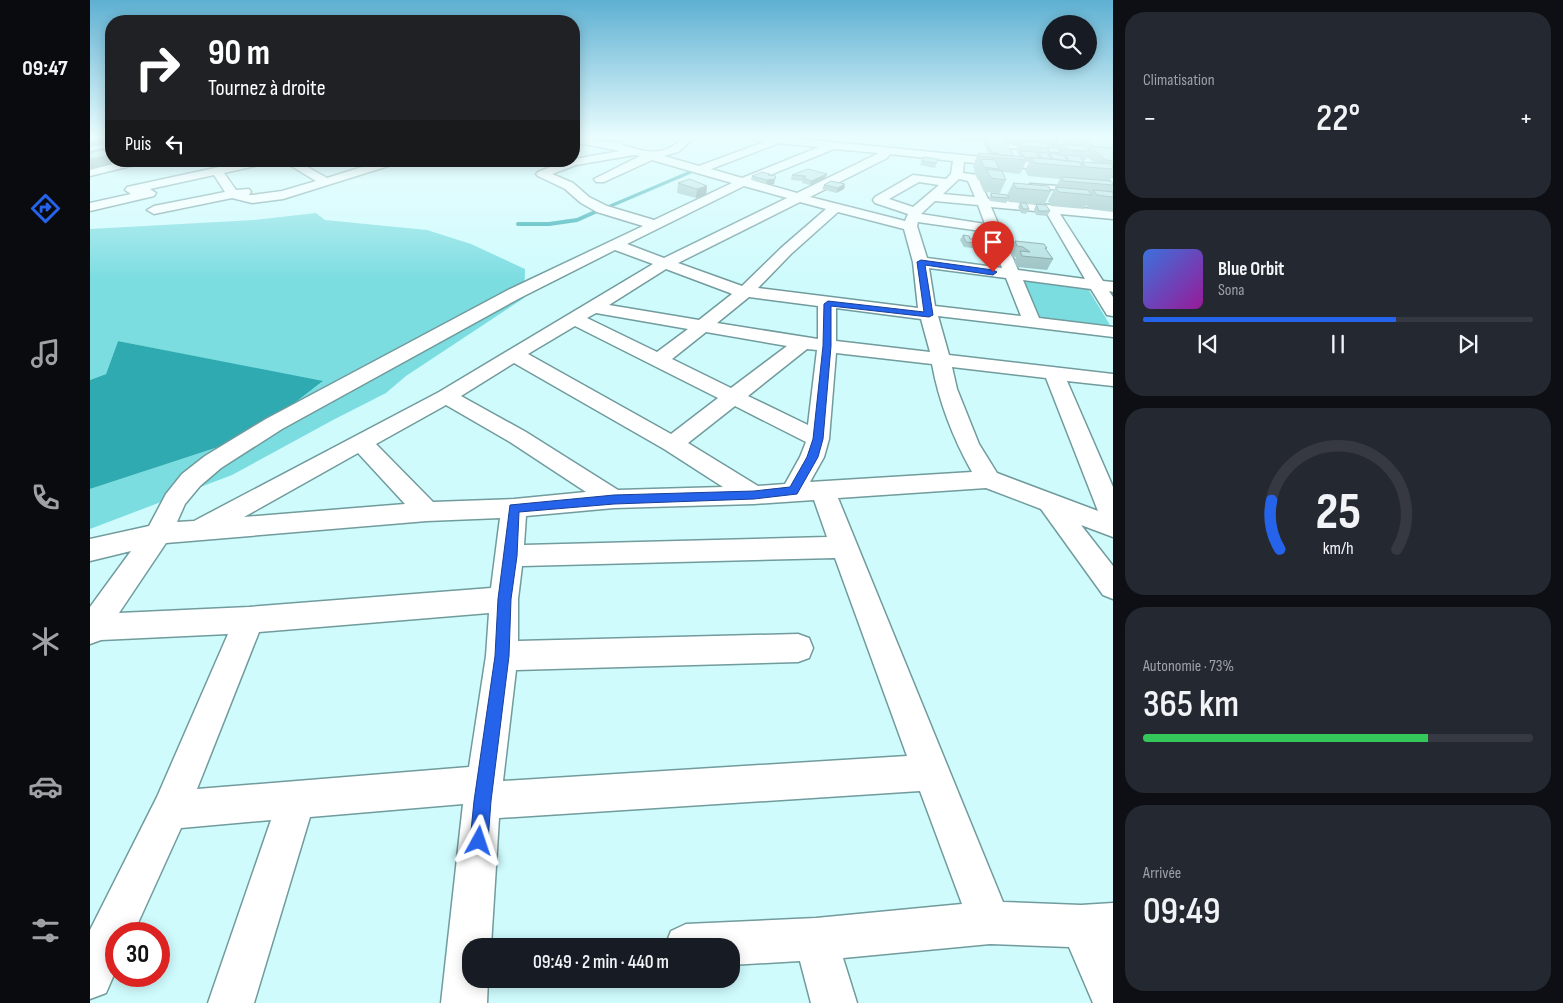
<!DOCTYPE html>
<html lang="fr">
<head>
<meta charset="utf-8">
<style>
	:root { --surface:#171b24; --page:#242831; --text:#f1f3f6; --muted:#9ea1a6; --line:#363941; --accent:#2563eb }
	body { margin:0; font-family:"Sofia Sans Condensed",sans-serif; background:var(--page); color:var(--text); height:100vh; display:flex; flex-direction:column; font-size:19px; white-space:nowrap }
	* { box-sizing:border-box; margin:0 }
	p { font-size:16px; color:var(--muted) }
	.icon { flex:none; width:28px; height:28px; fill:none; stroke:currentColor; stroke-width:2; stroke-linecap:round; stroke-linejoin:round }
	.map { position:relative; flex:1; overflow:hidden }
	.drawer { display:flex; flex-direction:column; gap:12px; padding:12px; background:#0d0f14; width:450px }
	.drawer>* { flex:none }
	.banner { position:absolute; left:15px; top:15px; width:475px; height:152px; border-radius:20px; box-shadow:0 2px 12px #0003; background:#202124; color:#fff; overflow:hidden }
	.tools { position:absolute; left:952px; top:15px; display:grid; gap:10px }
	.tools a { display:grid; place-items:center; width:55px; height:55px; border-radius:50%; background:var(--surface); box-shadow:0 2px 12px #0003; font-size:25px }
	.speed { position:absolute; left:15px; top:922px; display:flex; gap:10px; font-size:25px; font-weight:700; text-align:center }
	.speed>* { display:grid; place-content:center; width:65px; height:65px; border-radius:50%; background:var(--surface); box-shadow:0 2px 12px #0003; line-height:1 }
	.speed .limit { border:8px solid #d22; background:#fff; color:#111 }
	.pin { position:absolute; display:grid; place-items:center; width:42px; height:42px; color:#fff; margin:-51px -21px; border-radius:50% 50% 50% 0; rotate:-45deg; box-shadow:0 0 5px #0007 }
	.pin .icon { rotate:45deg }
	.me { position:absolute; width:55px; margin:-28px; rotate:5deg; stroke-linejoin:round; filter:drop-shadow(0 0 4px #0008) }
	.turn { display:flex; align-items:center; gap:18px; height:105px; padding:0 20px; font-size:22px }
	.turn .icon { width:65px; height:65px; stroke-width:2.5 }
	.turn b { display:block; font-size:35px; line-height:42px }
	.then { display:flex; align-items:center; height:48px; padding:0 20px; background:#0003; gap:10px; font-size:19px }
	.big { font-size:38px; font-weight:600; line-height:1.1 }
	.drawer .widget { flex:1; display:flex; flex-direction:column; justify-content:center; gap:8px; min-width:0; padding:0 18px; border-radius:20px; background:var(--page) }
	.drawer .dial { align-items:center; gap:0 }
	.dial svg { height:130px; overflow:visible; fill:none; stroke:var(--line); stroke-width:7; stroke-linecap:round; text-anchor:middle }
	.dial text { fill:var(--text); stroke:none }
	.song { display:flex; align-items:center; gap:15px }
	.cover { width:60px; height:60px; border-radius:8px; background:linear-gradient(135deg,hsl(220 70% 55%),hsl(300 70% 35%)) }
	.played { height:5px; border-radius:2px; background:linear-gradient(90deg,var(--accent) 65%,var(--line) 65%) }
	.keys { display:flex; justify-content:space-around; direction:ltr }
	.heat { display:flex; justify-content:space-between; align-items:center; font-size:28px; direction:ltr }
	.charge { height:8px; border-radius:4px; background:linear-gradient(90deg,#34c759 73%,var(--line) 0) }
	.trip { position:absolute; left:372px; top:938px; width:278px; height:50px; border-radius:20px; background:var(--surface); box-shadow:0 2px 12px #0003; font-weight:600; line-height:50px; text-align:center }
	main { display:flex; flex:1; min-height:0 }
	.dock { display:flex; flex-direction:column; width:90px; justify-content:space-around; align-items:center; background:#090b0e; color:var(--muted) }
	.dock .icon { width:35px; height:35px }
	.dock .selected { color:var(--accent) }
	.dock b { font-size:22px; color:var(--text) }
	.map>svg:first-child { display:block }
	.green { fill:#7cdde1 }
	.water { fill:#2faab0 }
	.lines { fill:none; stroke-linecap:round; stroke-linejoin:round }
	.stream-far1 { stroke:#2faab0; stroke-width:3 }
	.stream { stroke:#2faab0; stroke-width:4 }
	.lane-casing { stroke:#719b9d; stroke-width:3 }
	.street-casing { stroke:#719b9d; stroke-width:3 }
	.lane { fill:#fff; fill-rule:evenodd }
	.street { fill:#fff; fill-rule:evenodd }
	.wall { fill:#9bc1c2; fill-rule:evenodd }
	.shaded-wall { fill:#7e9d9e }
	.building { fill:#b4e0e1; stroke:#7e9d9e }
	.route { fill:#2563eb; stroke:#184099 }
</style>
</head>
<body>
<main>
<nav class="dock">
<b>09:47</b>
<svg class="icon selected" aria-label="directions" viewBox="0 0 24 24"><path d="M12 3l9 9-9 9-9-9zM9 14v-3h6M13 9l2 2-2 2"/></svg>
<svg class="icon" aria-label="music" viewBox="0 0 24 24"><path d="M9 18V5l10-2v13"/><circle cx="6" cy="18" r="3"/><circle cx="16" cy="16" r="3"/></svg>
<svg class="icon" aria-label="phone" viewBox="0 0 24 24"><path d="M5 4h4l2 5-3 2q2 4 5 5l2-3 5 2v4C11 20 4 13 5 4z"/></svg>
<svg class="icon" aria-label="climate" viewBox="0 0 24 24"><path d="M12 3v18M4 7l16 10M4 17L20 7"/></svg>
<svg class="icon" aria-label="car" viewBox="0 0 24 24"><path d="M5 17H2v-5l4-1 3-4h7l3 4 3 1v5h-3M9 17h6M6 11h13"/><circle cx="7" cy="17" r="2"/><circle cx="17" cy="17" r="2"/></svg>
<svg class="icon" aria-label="filters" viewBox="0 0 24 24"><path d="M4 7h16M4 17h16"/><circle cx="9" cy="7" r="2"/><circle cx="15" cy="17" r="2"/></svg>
</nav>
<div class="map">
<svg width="1023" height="1003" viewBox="0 0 1023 1003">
	<rect width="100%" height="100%" fill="#cffbfd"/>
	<path class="green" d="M 226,213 L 235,220 L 337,230 L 381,244 L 435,269 L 434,298 L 316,376 L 296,393 L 243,420 L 142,475 L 0,529 L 0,489 L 162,436 L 232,382 L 28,341 L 16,374 L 0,380 L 0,229 L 164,220 Z
		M 930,279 L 997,287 L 1023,330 L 948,320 Z"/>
	<path class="water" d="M 28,341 L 233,381 L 162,436 L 0,489 L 0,380 L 16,374 Z"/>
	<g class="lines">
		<path class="stream-far1" d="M 511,210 L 603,171"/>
		<path class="stream" d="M 428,224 L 459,224 L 487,220 L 514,208"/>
		<defs>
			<path id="lane" d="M 940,184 L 982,187 L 985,189 L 982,191 L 942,187 Z"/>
			<path id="street" d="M 484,138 C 496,138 508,142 521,142 C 525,143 528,141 533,142 L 533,145 C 549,150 563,155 579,148 C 592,142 587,138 604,138 L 588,152 L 574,156 L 609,166 L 674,142 L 660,138 L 701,138 L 1023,170 L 1023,176 L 874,162 L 873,173 L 887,175 L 898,199 L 1023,211 L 1023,219 L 970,214 L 1013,281 L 1023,282 L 1023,292 L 1019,291 L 1023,297 L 1023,316 L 1017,315 L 1001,289 L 933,280 L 949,318 L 1023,327 L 1023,337 L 848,316 L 859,355 L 1023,374 L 1023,386 L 977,381 L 1023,487 L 1023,537 L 991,525 L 1023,566 L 1023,599 L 1013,595 L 951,509 L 896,488 L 748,498 L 913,902 L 991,905 L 1023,903 L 1023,1003 L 1003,1003 L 979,947 L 900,944 L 753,958 L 767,1003 L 721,1003 L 710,961 L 641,965 L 641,946 L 575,946 L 581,931 L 596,924 L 726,918 L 872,904 L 830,791 L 409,818 L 401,946 L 381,946 L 381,979 L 398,979 L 397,1003 L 351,1003 L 373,804 L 220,817 L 164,1003 L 118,1003 L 181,820 L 91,828 L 43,934 L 26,934 L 26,970 L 16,993 L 0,999 L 0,930 L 67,797 L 138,634 L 11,640 L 0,644 L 0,607 L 41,551 L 0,561 L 0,539 L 59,526 L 76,494 L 92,474 L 115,456 L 176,419 L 418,290 L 553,226 L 507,212 L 491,203 L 475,189 L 448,176 L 446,174 L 448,172 L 475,161 L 484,161 L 484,159 L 530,151 L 484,142 ZM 689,143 L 729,147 L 652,178 L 621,169 ZM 744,149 L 789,153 L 707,193 L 665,181 ZM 800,154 L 863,161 L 861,174 L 856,179 L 823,175 L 785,197 L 783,200 L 785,203 L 818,214 L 815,221 L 720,197 L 797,158 ZM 544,155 L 550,156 L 504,179 L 506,182 L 514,182 L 562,160 L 642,183 L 564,220 L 517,206 L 499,197 L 483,183 L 462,174 L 486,165 ZM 869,179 L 878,181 L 885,197 L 853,194 ZM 829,182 L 849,185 L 823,207 L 799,199 ZM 654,186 L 697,198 L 574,258 L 537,244 ZM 845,201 L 888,205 L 895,224 L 831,214 ZM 710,202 L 736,209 L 691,248 L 652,286 L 588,263 ZM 901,207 L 956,212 L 995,279 L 928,270 ZM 748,212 L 814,229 L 823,262 L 828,308 L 668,288 L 701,254 ZM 828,222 L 898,232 L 912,268 L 837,258 L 827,226 ZM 525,250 L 563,264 L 349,392 L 104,521 L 87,522 L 95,504 L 110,486 L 131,468 L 192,429 L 430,298 ZM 839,268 L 916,278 L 931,316 L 845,306 ZM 576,269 L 640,293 L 642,294 L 609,320 L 519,305 ZM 659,297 L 728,306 L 728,339 L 627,323 ZM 746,308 L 831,319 L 840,352 L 746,341 ZM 506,313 L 598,329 L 567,352 L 497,318 ZM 485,326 L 628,398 L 581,434 L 438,354 ZM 616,332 L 697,346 L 641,388 L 582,359 ZM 717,349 L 727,350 L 718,425 L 658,396 ZM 746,353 L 842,364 C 849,402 863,438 882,472 L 720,482 L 734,457 L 739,439 ZM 424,363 L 574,449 L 633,487 L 528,490 L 436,432 L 371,396 ZM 862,367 L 956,378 L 1008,511 L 907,473 L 889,444 L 867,389 ZM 356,405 L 420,442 L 496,492 L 424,499 L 343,502 L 286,444 ZM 645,406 L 716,442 L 710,457 L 695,484 L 668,486 L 598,443 ZM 268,453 L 315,504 L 154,517 ZM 724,500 L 737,537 L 434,545 L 436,516 L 524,508 L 664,504 ZM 410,518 L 401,588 L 159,607 L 29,613 L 76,543 L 337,521 ZM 745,558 L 817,756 L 413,781 L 426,670 L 708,662 L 719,658 L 723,648 L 719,638 L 708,634 L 428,641 L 428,599 L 432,566 ZM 399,613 L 396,656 L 379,767 L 107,789 L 169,632 Z
				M 922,143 L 1023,151 L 1023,157 L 918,148 L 917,146 Z
				M 34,161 L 54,161 L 53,163 L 0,176 L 0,170 Z
				M 157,161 L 179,161 L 178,163 L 134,173 L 146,190 L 159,189 L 161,192 L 159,195 L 162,195 L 192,191 L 226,181 L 193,161 L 207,161 L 237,178 L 291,161 L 309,161 L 308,163 L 193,199 L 162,203 L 142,198 L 64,214 L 57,210 L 64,206 L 135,192 L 124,175 L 60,189 L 66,193 L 64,196 L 0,211 L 0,203 L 41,194 L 35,190 L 37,187 Z
				M 369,161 L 363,165 L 357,162 L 358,161 Z"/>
		</defs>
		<use href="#lane" class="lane-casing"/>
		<use href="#street" class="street-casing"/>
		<use href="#lane" class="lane"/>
		<use href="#street" class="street"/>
	</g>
	<path class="wall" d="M 0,138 L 21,138 L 21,161 L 35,161 L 0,169 L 0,153 L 1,152 L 0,151 L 20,147 L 14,144 L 0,147 Z
		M 868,138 L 915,138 L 918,144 L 917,145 L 924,156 L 929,157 L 928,155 L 929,154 L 925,149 L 927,146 L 922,145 L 918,138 L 1015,138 L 1023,146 L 1023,175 L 1020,181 L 1023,183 L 1023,212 L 999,209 L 996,205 L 994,209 L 961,206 L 958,201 L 970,179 L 938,176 L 935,170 L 939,162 L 936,162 L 930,174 L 912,172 L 916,180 L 910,193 L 894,192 L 890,183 L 891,181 L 888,180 L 884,172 L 885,170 L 884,169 L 883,166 L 888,153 L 899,154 L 891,140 L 890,142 L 869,141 ZM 995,144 L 999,148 L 998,149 L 987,145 L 994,145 ZM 997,157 L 1004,163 L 994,162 L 992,160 L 996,160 Z
		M 833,157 L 848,159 L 845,168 L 830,165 Z
		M 718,169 L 737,174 L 735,178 L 720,185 L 712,183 L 712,181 L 701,180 L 702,175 Z
		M 680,174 L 680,175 L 686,176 L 684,184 L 676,184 L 661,180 L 662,176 Z
		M 588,183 L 617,186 L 616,195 L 606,198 L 587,193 Z
		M 923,183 L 961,191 L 954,205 L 960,211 L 957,216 L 946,215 L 944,209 L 946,205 L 936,204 L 939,209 L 936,214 L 931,213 L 928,207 L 930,203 L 919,202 L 918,200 L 916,203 L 900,201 L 899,198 L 901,193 L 917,195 Z
		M 755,184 L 754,189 L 746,193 L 732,189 L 734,185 Z
		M 873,235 L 880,239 L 904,245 L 901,250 L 874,247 L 870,240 Z
		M 925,241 L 957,248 L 956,250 L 963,259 L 957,270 L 927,267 L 924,261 L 926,257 L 922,257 L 919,251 Z"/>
	<path class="shaded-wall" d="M 11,140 L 14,144 L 0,147 L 0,142 Z
		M 21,153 L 21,161 L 35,161 L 0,169 L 0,159 Z
		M 737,174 L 735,178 L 720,185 L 721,181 Z
		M 685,179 L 684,184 L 676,184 L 677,180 Z
		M 755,184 L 754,189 L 746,193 L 748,188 Z
		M 617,186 L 616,195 L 606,198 L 607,189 Z"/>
	<path class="building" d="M 0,138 L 21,138 L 21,143 L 19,144 L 11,140 L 0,142 Z
		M 894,138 L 915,138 L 918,144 L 916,143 L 924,156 L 908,155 L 908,153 L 902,153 Z
		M 923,138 L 936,138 L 939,142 L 924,141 Z
		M 951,138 L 967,138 L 968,140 Z
		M 998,138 L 1015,138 L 1023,146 L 1023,148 L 1004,147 L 997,140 Z
		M 967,139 L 974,139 L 980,145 L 973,144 L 972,145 L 969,145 L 966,143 L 968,140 Z
		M 929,141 L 955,143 L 959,148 L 933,146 Z
		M 977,141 L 983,141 L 988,145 L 982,145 Z
		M 973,144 L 995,146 L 1000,151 L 978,150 Z
		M 21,147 L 21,148 L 2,152 L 0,151 Z
		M 959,147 L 967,148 L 972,153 L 959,152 L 958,151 L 959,148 Z
		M 1000,147 L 1023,148 L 1023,161 L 1016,160 Z
		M 21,148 L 21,155 L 0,159 L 0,153 Z
		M 930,151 L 945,152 L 950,158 L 935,158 Z
		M 948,152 L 957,153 L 961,159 L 952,158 Z
		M 888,153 L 935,157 L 937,160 L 890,156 Z
		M 959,153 L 973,155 L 978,161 L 963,159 Z
		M 975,155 L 989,156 L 994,162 L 990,163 L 989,162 L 980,161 Z
		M 833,157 L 848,159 L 846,163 L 832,161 Z
		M 941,157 L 989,162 L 993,167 L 945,163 Z
		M 890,159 L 905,160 L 909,169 L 894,167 Z
		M 992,162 L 1022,164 L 1023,169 L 996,167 Z
		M 718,169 L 737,174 L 721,181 L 713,178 L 716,176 L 702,175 Z
		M 896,169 L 912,171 L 916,180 L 901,178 Z
		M 672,172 L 680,174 L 678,175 L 686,176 L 685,179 L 677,180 L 662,176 Z
		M 971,177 L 1021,181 L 1023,183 L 1023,185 L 974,181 Z
		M 600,179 L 617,186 L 607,189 L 588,183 Z
		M 741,181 L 755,184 L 748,188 L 734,185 Z
		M 923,183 L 958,186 L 961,191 L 926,188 Z
		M 965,187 L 998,190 L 1002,195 L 969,192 Z
		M 1003,190 L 1023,192 L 1023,197 L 1007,195 Z
		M 901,193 L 917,195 L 919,198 L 902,197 Z
		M 930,203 L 936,203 L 939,209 L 933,209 Z
		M 946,204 L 956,205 L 960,211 L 949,211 Z
		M 873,235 L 879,236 L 880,239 L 902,238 L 904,245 L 876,242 Z
		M 925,241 L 954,244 L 957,248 L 955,248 L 963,259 L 932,256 L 930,251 L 940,252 L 933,247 L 927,246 Z"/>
	<linearGradient id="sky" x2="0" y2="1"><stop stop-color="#5eb0d2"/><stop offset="0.49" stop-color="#e9fdfe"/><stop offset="1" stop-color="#e9fdfe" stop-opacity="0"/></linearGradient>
	<rect width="1023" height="279" fill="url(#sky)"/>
	<path class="route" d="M 831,260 L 903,270 L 907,272 L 903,275 L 835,265 L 843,315 L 839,317 L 741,306 L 741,346 L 733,439 L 728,457 L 707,494 L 664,499 L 524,504 L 429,512 L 427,556 L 421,599 L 419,656 L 401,801 L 398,841 L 395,847 L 389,849 L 383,847 L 380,841 L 384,801 L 405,656 L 408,599 L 420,505 L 524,495 L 664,491 L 700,487 L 717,457 L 723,439 L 733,346 L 734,304 L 738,301 L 834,312 L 827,262 Z"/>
</svg>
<div class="tools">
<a><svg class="icon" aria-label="search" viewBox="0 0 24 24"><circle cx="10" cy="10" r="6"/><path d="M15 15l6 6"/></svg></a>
</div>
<div class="speed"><div class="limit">30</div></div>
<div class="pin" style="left:903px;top:272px;background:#d93025"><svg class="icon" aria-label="arrive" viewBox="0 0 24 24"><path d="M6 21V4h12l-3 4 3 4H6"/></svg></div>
<svg class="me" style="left:389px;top:841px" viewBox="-20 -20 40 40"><path d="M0-17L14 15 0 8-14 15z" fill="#2563eb" stroke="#fff" stroke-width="4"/></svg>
<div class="trip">09:49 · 2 min · 440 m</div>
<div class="banner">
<div class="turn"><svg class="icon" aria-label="right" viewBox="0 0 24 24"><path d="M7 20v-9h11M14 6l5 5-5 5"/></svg><div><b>90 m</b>Tournez à droite</div></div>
<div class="then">Puis<svg class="icon" aria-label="left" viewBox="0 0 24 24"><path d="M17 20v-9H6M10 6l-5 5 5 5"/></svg></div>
</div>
</div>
<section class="drawer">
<div class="widget"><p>Climatisation</p>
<div class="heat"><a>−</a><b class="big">22°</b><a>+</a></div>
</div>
<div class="widget">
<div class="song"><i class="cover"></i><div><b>Blue Orbit</b><p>Sona</p></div></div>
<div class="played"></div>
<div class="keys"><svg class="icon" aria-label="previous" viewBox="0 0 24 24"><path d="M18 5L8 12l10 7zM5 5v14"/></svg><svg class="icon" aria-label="pause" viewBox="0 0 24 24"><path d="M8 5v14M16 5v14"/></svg><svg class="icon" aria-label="next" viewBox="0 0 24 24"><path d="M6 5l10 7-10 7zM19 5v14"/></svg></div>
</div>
<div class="widget dial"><svg viewBox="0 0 100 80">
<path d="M14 69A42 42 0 1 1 86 69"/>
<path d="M14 69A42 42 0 0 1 9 39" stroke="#2563eb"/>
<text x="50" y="56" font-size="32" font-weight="700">25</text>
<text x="50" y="72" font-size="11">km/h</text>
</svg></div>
<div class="widget"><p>Autonomie · 73%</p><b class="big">365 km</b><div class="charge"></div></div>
<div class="widget"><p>Arrivée</p><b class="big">09:49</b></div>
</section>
</main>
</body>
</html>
